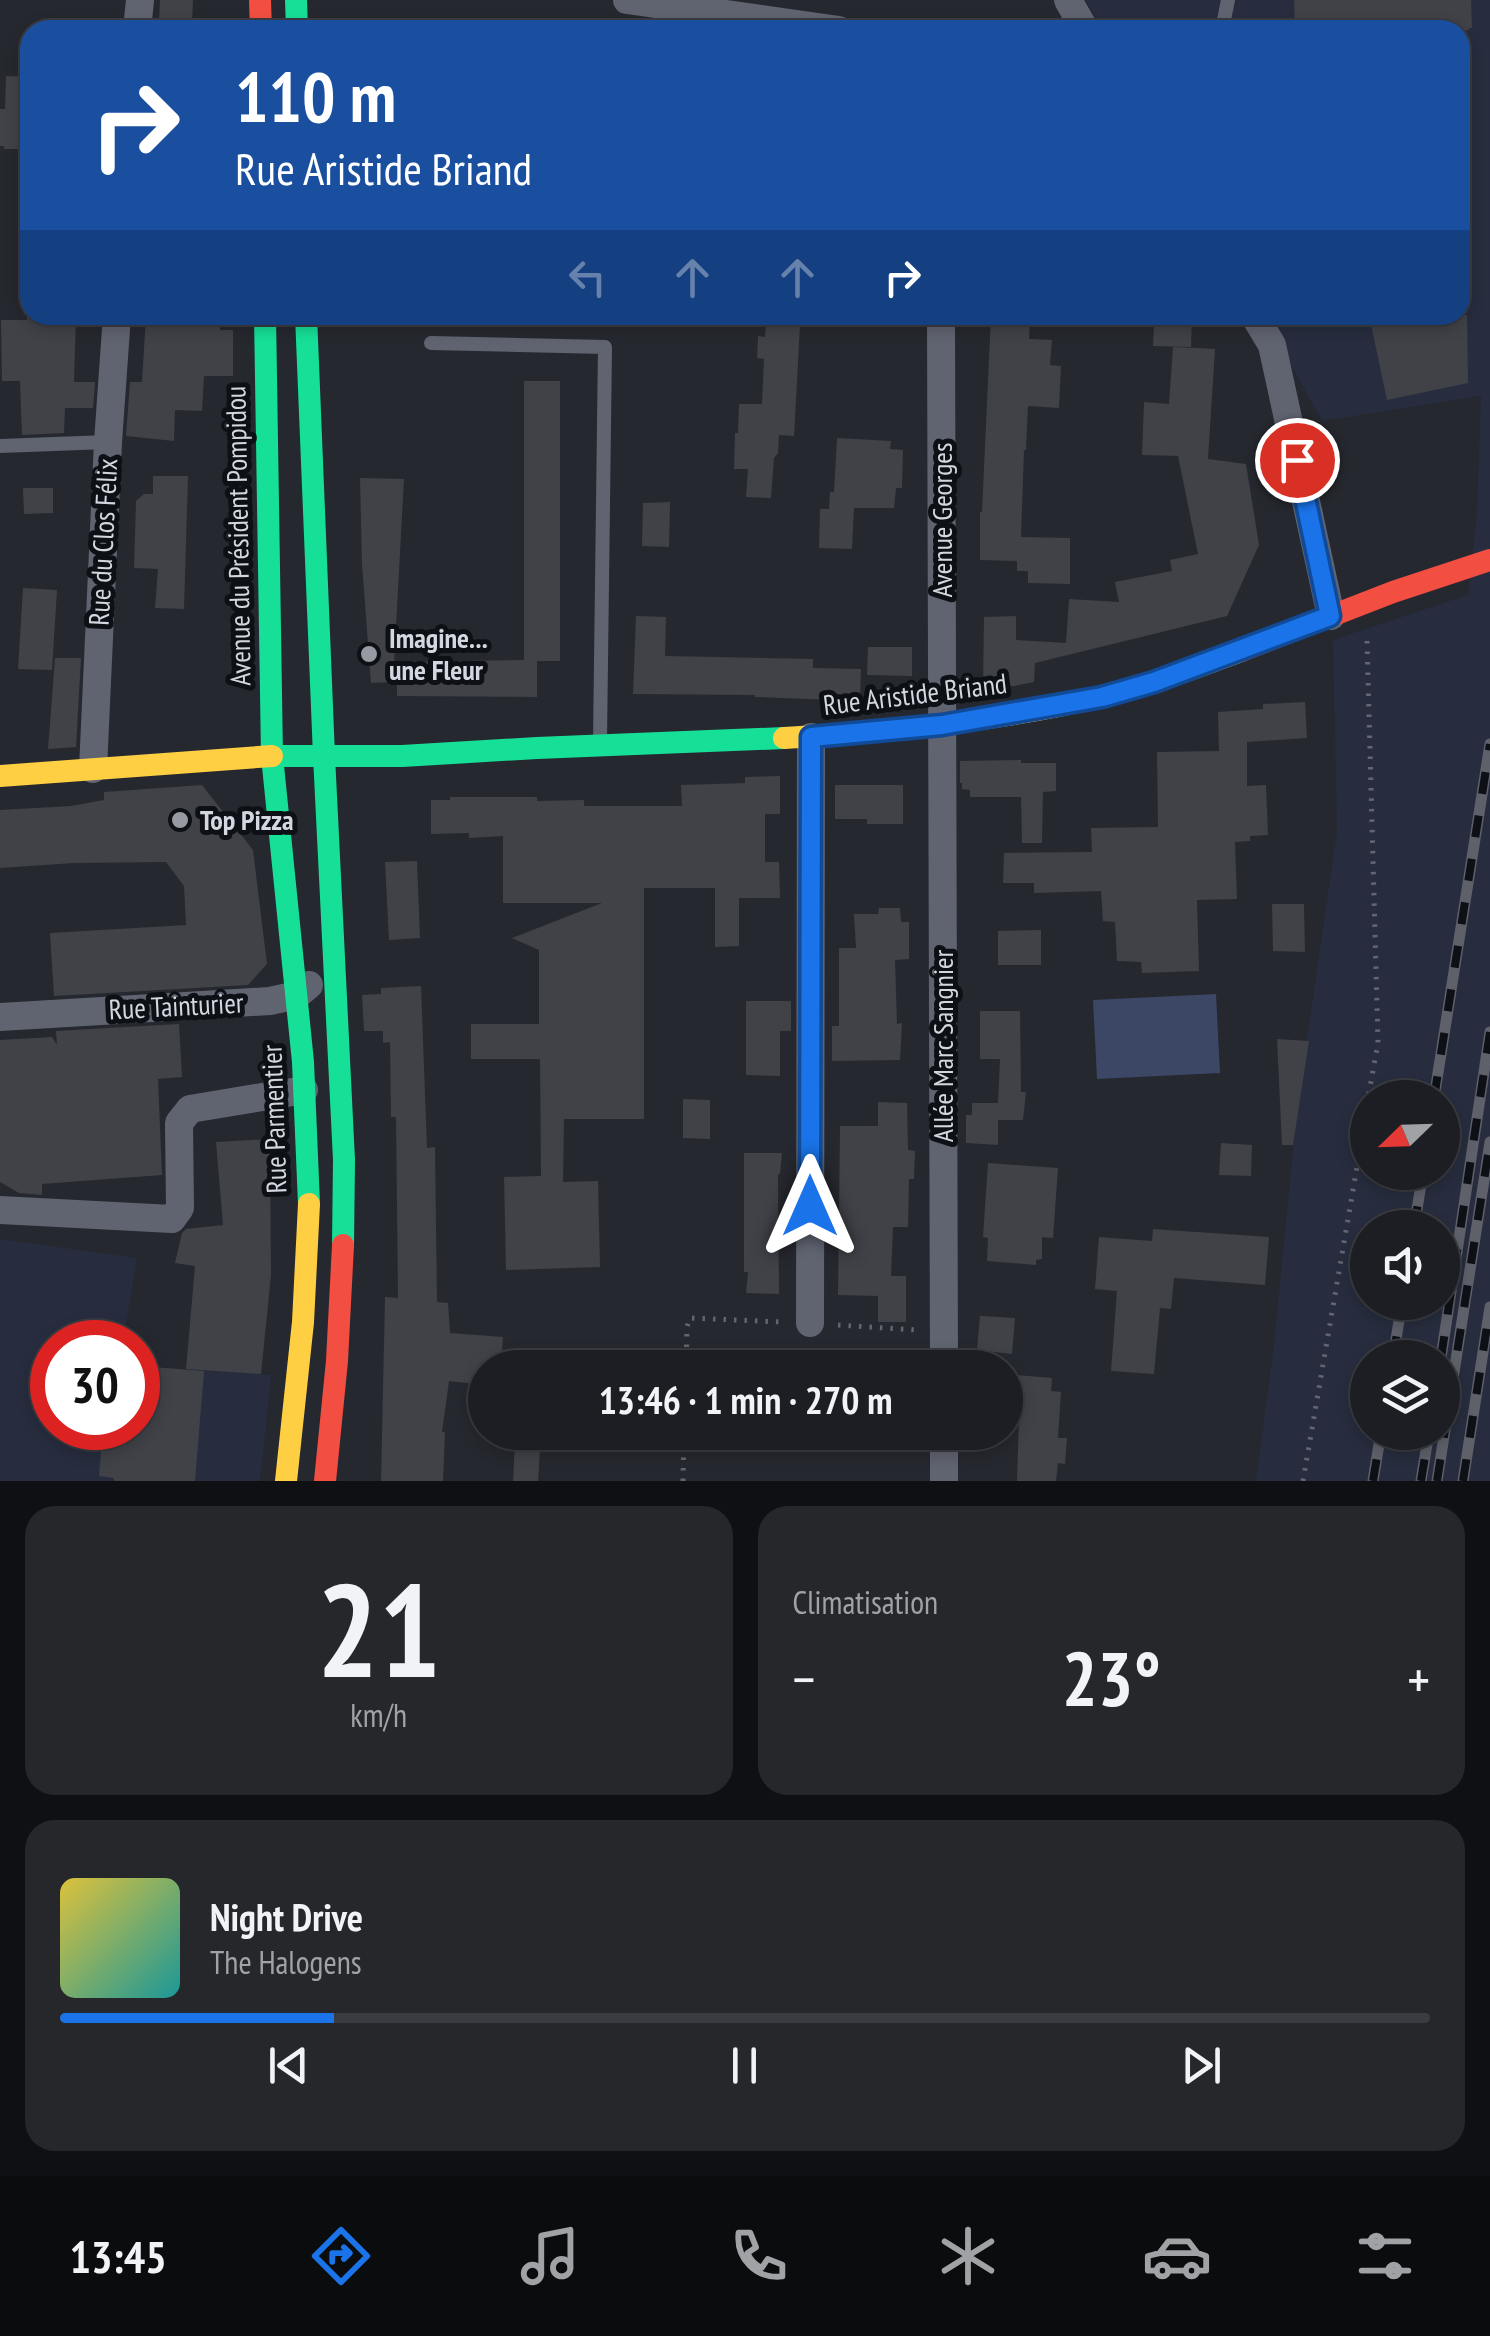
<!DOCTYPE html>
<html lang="fr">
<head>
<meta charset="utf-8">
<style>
	:root { --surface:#1c1e23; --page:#25272b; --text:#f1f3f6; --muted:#a0a2a6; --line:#3a3c41; --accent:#1a73e8 }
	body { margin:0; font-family:"PT Sans Narrow",sans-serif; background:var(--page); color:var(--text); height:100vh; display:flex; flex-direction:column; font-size:38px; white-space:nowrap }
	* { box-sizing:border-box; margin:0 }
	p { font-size:32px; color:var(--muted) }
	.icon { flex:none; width:55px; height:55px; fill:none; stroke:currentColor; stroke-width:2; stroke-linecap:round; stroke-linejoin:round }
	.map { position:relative; height:1481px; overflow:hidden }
	.side { display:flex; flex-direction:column; gap:25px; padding:25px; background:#0f1013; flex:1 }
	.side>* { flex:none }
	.top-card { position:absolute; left:20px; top:20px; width:1450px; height:305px; border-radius:30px; box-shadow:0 5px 15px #0003,0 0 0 2px var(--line); background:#1a4fa0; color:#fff; overflow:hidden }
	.needle { width:65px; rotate:247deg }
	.controls { position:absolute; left:1350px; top:1080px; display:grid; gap:20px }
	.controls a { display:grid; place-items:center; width:110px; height:110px; border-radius:50%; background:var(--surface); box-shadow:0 5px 15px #0003,0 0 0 2px var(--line); font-size:50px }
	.speed { position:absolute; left:30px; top:1320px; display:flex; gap:20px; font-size:50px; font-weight:700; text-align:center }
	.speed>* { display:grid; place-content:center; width:130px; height:130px; border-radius:50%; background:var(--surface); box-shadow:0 5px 15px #0003,0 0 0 2px var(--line); line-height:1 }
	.speed .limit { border:15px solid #d22; background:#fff; color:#111 }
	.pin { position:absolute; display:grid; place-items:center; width:85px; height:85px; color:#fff; margin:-42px; border:5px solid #fff; border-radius:50%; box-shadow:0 2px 10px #0007 }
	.me { position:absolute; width:110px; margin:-55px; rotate:0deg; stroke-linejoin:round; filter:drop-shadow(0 0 8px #0008) }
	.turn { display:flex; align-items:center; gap:35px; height:210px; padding:0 50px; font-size:45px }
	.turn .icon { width:130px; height:130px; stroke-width:2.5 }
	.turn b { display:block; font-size:70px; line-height:85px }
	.lanes { display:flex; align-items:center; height:95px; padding:0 50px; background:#0003; justify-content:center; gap:50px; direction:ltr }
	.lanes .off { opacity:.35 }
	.big { font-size:75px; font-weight:600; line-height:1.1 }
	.side .widget { flex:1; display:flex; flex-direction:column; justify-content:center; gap:15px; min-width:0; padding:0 35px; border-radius:30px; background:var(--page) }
	.side .dial { align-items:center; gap:0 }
	.dial b { font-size:130px; line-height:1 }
	.song { display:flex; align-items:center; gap:30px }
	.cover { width:120px; height:120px; border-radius:15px; background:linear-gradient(135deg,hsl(50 70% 55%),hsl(180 70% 35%)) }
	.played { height:10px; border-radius:5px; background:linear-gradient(90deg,var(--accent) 20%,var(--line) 20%) }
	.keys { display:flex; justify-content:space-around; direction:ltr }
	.heat { display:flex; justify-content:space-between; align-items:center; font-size:55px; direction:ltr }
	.side .tiles { flex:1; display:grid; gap:25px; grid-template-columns:1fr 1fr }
	.widget:last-child { grid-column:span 2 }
	.trip { position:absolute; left:468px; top:1350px; width:555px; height:100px; border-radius:50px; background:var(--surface); box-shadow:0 5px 15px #0003,0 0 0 2px var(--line); font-weight:600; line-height:100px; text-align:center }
	.menu { display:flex; height:160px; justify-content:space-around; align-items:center; background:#0b0c0e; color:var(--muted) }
	.menu .icon { width:70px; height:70px }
	.menu .current { color:var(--accent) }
	.menu b { font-size:45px; color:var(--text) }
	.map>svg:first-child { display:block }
	.built { fill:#272d3e; fill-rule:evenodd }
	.green { fill:#3c4765 }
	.building { fill:#404248 }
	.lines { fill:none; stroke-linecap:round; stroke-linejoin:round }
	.path { stroke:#636670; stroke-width:5; stroke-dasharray:2.5 8; stroke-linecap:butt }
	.lane { stroke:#606471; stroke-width:14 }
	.street { stroke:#606471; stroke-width:28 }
	.fast { stroke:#16e098; stroke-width:22 }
	.slow { stroke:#ffcf43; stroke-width:22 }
	.jam { stroke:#f24e42; stroke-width:22 }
	.rail-casing { stroke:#5e616a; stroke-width:11 }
	.rail { stroke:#0d1015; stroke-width:8; stroke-dasharray:22; stroke-linecap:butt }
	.route-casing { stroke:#114b97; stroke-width:25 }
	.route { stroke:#1a73e8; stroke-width:18 }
	.poi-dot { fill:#979aa2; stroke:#0d1015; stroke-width:4 }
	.labels { text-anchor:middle; stroke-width:10; stroke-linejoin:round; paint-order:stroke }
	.street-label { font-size:28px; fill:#d4d7e0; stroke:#0d1015 }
	.poi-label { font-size:28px; font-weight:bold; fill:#d4d7e0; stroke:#0d1015; text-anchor:start }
</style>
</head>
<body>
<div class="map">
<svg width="1490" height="1481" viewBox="0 0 1490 1481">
	<rect width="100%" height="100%" fill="#26282f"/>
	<path class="built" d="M 1085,0 L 1490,0 L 1490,1481 L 1256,1481 L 1274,1345 L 1297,1108 L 1337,831 L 1333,640 L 1468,595 L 1477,511 L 1481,396 L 1322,421 L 1263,315 L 1460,315 L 1460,30 L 1102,30 ZM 1368,1098 L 1442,1098 L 1442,1172 L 1368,1172 ZM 1368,1228 L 1442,1228 L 1442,1302 L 1368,1302 ZM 1368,1358 L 1442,1358 L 1442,1432 L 1368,1432 Z
		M 0,1239 L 137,1258 L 123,1342 L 52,1342 L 52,1428 L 138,1428 L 138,1366 L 271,1375 L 260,1481 L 0,1481 Z"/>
	<path class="green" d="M 1216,994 L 1220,1073 L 1097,1079 L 1093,1000 Z"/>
	<path class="building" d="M 160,0 L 193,0 L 192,24 L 159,22 Z
		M 1294,0 L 1471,0 L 1472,28 L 1469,28 L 1469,30 L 1295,30 Z
		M 6,76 L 30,77 L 30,100 L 27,100 L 24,149 L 4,149 L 4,146 L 0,146 L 0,109 L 5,109 Z
		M 27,315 L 76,315 L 74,382 L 95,382 L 93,408 L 65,408 L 64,433 L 22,435 L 20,381 L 2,381 L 1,320 L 27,320 Z
		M 146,315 L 221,315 L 220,330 L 233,330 L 233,376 L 204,376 L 202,411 L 175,410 L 174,441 L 126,436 L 130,382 L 142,382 Z
		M 991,315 L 1030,315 L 1029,339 L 1052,340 L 1050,365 L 1061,366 L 1059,408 L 1028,406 L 1026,450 L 1024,450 L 1021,537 L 1070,538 L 1070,584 L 1028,583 L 1028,571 L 1017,571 L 1017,561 L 980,560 L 980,512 L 982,512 Z
		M 1164,315 L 1192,315 L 1191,347 L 1153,346 L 1154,324 L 1163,324 Z
		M 1369,315 L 1467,315 L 1468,383 L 1387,400 Z
		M 766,323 L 800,325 L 794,436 L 779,435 L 778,453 L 774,458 L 771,498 L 746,497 L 748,469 L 734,469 L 735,433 L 738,433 L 739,404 L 762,404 L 764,359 L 757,358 L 758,336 L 765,337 Z
		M 1173,347 L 1215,349 L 1208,459 L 1246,464 L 1259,545 L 1227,616 L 1035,663 L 1034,682 L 1014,686 L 983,685 L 984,617 L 1016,616 L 1016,640 L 1066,643 L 1069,599 L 1119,602 L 1115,582 L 1172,571 L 1170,560 L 1198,554 L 1178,456 L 1142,455 L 1144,402 L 1169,404 Z
		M 524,381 L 560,381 L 560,661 L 537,661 L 537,697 L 397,696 L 397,662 L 524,660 Z
		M 837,438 L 891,441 L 890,449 L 903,450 L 902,488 L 896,488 L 894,508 L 854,508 L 852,549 L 819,548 L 820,509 L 829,509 L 830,492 L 834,492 Z
		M 153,476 L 188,476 L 184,609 L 155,608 L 158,569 L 134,568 L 136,501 L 144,494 L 153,494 Z
		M 360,478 L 404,479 L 393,682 L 371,683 L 362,564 Z
		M 23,488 L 53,488 L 53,513 L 24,514 Z
		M 670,502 L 669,547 L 642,546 L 643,503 Z
		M 23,588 L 57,590 L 52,670 L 18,669 Z
		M 636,616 L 666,617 L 665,656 L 813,659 L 813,668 L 861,669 L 860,701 L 755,697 L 755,695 L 633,694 Z
		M 868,647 L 912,647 L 912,676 L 867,675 Z
		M 55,658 L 81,658 L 76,747 L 48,749 Z
		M 1305,702 L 1307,738 L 1247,742 L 1247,786 L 1266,785 L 1268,835 L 1250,836 L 1250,841 L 1235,842 L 1237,899 L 1197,900 L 1199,971 L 1142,973 L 1141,962 L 1117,961 L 1115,922 L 1103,921 L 1101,891 L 1034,893 L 1034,883 L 1003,883 L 1004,853 L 1092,852 L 1091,828 L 1158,827 L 1157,752 L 1219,751 L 1218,712 L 1263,709 L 1263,704 Z
		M 1021,760 L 1021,763 L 1056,763 L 1056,791 L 1043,792 L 1042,843 L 1022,843 L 1021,797 L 970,797 L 970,790 L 962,789 L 962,783 L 960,783 L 960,761 Z
		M 780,776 L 780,814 L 765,814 L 765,862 L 779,862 L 780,898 L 739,898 L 739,946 L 715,947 L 715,888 L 644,888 L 644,1119 L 564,1119 L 563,1182 L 598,1181 L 600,1267 L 506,1270 L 504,1177 L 541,1176 L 540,1059 L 471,1059 L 471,1024 L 539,1024 L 539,950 L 512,938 L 602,903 L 503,903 L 503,836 L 469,838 L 469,833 L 431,834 L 431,800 L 450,800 L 450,797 L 537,797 L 537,801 L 584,800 L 584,806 L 682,806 L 681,785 L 745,783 L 745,777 Z
		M 202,785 L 253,850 L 267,964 L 248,985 L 54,996 L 50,933 L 186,925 L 184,886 L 166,862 L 74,863 L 0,868 L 0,810 L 71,806 L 104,800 L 104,792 Z
		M 835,785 L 903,785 L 903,824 L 867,824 L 867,819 L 835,819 Z
		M 417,861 L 420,938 L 389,940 L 385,862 Z
		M 1272,904 L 1304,904 L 1305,952 L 1273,951 Z
		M 879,908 L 900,908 L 901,922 L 909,922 L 909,959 L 895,960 L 897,1024 L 902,1023 L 900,1060 L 832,1061 L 832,1026 L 839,1026 L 839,948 L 856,948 L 854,914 L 878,914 Z
		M 1041,930 L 1041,965 L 998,965 L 998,931 Z
		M 421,986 L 427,1148 L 435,1147 L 437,1302 L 448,1303 L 450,1333 L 503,1337 L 501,1368 L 485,1368 L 485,1385 L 449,1381 L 442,1432 L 445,1432 L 443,1481 L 381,1481 L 385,1297 L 398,1298 L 396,1117 L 391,1117 L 390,1042 L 383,1043 L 383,1031 L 364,1031 L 362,995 L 381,994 L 381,988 Z
		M 746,1001 L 791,1001 L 791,1031 L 780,1031 L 780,1076 L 746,1075 Z
		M 980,1011 L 1020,1011 L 1021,1092 L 1026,1092 L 1023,1120 L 998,1120 L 998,1145 L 966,1143 L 966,1115 L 972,1115 L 972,1103 L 998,1103 L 1000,1059 L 980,1059 Z
		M 179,1024 L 182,1077 L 158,1079 L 162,1175 L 42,1184 L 42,1195 L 19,1193 L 0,1182 L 0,1040 L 52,1037 L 57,1045 L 56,1031 Z
		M 1277,1039 L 1309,1041 L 1293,1145 L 1282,1145 Z
		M 683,1099 L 710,1100 L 710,1139 L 683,1138 Z
		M 878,1102 L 907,1103 L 908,1150 L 915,1151 L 914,1179 L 909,1179 L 908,1227 L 893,1227 L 891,1276 L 906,1276 L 906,1322 L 878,1322 L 878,1296 L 838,1295 L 840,1126 L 878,1126 Z
		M 270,1139 L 271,1275 L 261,1374 L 186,1369 L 195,1266 L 175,1263 L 182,1233 L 186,1229 L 223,1225 L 216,1142 Z
		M 1221,1143 L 1252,1145 L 1251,1176 L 1219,1175 Z
		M 744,1153 L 782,1153 L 780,1174 L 778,1174 L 779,1294 L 746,1293 L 748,1272 L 744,1272 Z
		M 988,1163 L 1058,1168 L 1053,1238 L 1042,1237 L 1042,1259 L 1036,1260 L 1036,1265 L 987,1261 L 988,1238 L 983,1237 Z
		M 1153,1229 L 1269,1237 L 1265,1285 L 1174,1278 L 1171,1309 L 1160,1308 L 1154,1374 L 1111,1371 L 1117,1291 L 1095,1289 L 1099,1237 L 1152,1241 Z
		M 980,1316 L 1015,1318 L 1012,1354 L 977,1350 Z
		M 138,1366 L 204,1371 L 195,1481 L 114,1481 L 114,1478 L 99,1476 L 103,1428 L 138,1428 Z
		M 1005,1374 L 1052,1378 L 1051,1391 L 1061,1392 L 1058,1438 L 1067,1438 L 1065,1464 L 1058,1463 L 1056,1481 L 1017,1481 L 1019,1419 L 1005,1417 Z
		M 515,1444 L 540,1448 L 538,1481 L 513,1481 Z"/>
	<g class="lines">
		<path class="path" d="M 1367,641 L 1378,1043 L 1368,1098
			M 838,1325 L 917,1330
			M 686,1368 L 687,1327 L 690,1318 L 782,1322
			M 683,1481 L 684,1432
			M 1303,1481 L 1368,1103"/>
		<path class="lane" d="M 1222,30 L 1228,0
			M 431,343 L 605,347 L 600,741
			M 0,446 L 108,442"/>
		<path class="street" d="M 627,0 L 839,30
			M 1068,0 L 1085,30
			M 137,30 L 140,0
			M 941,315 L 944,1368
			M 1254,315 L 1272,345 L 1331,616
			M 93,769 L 108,442 L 117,315
			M 0,1017 L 270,1001 L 297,995 L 309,985
			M 0,1210 L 172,1219 L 180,1208 L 179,1123 L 190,1109 L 304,1090
			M 810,1323 L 811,737
			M 944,1432 L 944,1481"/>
		<path class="fast" d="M 296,0 L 297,30
			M 265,315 L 272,756 L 303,1062 L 309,1204
			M 306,315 L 324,756 L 344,1160 L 343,1245
			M 272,756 L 402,756 L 537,748 L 784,738"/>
		<path class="slow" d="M 784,738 C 885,732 997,721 1095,698 C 1145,687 1193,669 1241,651
			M 0,776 L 272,756
			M 286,1481 L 303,1322 L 309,1204"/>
		<path class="jam" d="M 260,0 L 261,30
			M 1241,651 L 1393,592 L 1490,560
			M 325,1481 L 337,1361 L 343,1245"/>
		<defs>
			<path id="rail" d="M 1434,1098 L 1490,744
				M 1414,1228 L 1423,1172
				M 1393,1358 L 1402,1302
				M 1441,1358 L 1490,1032
				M 1373,1481 L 1381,1432
				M 1421,1481 L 1429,1432
				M 1437,1481 L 1490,1142
				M 1463,1481 L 1490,1307"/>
		</defs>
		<use href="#rail" class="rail-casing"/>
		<use href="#rail" class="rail"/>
	</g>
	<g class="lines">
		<defs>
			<path id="route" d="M 810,1206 L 811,737 L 942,725 L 1102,697 L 1154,682 L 1330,616 L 1297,460"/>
		</defs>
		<use href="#route" class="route-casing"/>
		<use href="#route" class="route"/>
	</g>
	<g class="poi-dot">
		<circle cx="369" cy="654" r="10"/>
		<circle cx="180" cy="820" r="10"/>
	</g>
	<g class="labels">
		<g class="street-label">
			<text transform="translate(942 520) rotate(-90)" y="10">Avenue Georges</text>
			<text transform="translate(238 536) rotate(-91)" y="10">Avenue du Président Pompidou</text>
			<text transform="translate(103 542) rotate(-87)" y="10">Rue du Clos Félix</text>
			<text transform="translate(915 694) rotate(-7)" y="10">Rue Aristide Briand</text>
			<text transform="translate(176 1006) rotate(-3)" y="10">Rue Tainturier</text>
			<text transform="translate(943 1046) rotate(-90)" y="10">Allée Marc Sangnier</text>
			<text transform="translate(274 1119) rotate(-92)" y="10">Rue Parmentier</text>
		</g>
		<g class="poi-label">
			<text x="389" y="648">Imagine...<tspan x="389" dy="32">une Fleur</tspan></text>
			<text x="200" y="830">Top Pizza</text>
		</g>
	</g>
</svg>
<div class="controls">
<a><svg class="needle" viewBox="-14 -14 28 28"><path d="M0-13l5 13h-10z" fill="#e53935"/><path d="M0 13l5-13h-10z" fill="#a0a2a6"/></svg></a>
<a><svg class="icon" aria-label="sound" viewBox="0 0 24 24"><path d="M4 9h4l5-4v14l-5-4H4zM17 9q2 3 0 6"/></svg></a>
<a><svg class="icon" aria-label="layers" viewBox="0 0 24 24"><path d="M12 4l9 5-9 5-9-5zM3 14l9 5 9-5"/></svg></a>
</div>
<div class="speed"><div class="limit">30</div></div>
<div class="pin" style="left:1297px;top:460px;background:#d93025"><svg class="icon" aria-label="arrive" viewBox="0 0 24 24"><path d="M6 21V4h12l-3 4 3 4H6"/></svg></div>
<svg class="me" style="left:810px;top:1206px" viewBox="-20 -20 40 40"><path d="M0-17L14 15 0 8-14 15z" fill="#1a73e8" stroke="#fff" stroke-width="4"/></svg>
<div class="trip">13:46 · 1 min · 270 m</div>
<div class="top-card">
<div class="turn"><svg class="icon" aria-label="right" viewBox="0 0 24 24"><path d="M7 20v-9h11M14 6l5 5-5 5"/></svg><div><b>110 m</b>Rue Aristide Briand</div></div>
<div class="lanes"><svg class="icon off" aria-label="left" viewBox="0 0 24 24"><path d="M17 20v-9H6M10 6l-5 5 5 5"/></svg><svg class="icon off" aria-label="ahead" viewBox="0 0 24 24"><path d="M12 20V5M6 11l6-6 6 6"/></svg><svg class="icon off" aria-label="ahead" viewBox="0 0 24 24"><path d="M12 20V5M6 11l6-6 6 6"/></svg><svg class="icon" aria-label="right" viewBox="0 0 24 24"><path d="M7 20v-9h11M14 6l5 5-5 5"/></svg></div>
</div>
</div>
<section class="side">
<div class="tiles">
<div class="widget dial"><b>21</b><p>km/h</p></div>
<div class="widget"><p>Climatisation</p>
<div class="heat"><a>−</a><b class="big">23°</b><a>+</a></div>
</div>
<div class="widget">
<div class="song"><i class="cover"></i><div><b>Night Drive</b><p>The Halogens</p></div></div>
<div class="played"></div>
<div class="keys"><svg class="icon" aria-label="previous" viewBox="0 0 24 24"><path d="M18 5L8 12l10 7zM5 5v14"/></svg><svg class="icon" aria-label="pause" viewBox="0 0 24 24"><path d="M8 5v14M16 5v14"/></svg><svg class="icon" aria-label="next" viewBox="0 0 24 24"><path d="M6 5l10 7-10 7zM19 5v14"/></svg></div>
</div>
</div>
</section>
<nav class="menu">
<b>13:45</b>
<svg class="icon current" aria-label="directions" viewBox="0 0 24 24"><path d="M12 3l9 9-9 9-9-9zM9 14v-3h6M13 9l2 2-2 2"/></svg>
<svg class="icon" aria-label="music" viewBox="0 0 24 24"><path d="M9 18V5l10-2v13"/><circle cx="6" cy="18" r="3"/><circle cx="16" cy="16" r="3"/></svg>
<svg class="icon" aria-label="phone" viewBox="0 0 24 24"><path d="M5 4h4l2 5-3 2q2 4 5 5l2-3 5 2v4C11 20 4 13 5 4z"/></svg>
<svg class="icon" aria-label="climate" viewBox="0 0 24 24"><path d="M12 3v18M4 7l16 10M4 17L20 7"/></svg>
<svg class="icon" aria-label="car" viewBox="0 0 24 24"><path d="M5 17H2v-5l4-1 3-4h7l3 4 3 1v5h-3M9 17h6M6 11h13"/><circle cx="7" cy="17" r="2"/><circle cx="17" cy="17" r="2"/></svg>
<svg class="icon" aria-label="filters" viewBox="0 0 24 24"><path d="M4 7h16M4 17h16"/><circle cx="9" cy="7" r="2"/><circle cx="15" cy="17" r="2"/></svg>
</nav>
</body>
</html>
